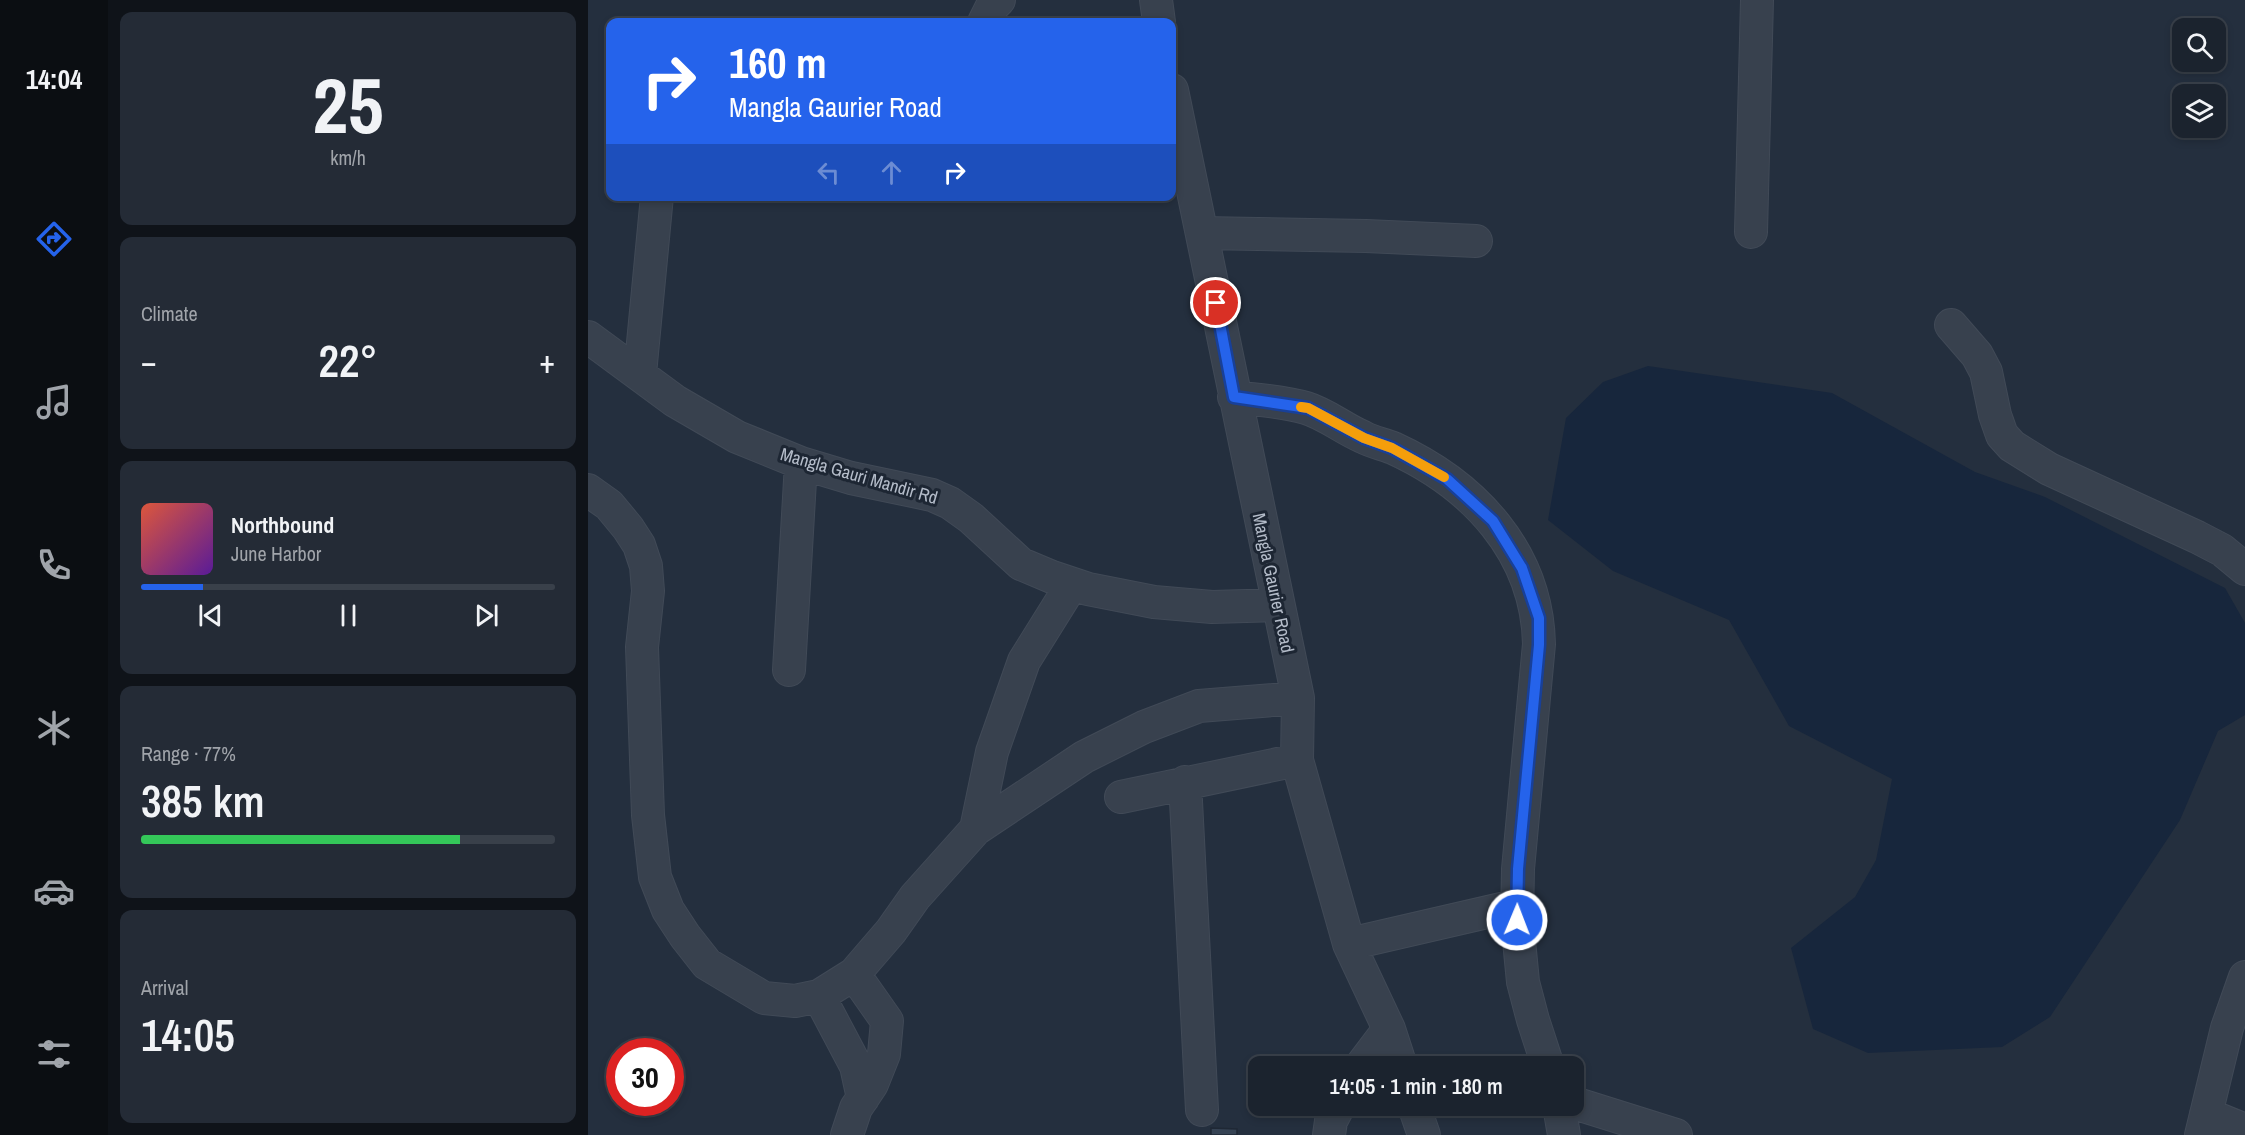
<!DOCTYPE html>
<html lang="en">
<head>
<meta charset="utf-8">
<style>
	:root { --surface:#1b232e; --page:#242b36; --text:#f1f3f6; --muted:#a0a4aa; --line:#39404a; --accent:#2563eb }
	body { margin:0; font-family:"Archivo Narrow",sans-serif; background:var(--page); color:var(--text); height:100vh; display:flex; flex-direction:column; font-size:22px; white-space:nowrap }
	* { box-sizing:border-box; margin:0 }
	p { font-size:20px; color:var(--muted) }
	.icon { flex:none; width:33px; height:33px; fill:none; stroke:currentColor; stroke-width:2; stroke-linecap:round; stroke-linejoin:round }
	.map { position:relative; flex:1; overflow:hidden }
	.details { display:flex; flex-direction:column; gap:12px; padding:12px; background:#0f1319; width:480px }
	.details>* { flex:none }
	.guide { position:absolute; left:18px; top:18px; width:570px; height:183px; border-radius:12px; box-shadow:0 3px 9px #0003,0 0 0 2px var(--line); background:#2563eb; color:#fff; overflow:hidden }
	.buttons { position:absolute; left:1584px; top:18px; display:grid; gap:12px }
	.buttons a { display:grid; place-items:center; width:54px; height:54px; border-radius:12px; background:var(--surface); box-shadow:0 3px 9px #0003,0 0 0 2px var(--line); font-size:30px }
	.speed { position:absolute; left:18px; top:1038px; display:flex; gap:12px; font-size:30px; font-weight:700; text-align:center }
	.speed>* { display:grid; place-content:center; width:78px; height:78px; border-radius:50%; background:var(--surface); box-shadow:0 3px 9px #0003,0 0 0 2px var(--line); line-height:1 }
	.speed .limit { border:9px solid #d22; background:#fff; color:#111 }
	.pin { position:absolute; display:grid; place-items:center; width:51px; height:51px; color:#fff; margin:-26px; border:3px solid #fff; border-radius:50%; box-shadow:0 2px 6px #0007 }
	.me { position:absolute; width:66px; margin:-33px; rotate:1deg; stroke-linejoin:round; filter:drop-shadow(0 0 4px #0008) }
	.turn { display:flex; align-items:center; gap:21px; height:126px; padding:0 24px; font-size:27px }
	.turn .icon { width:78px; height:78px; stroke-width:2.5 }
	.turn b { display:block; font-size:42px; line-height:51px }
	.lanes { display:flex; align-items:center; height:57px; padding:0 24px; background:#0003; justify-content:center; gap:30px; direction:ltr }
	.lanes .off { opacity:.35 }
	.big { font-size:45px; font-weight:600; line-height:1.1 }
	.details .tile { flex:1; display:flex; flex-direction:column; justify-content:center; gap:9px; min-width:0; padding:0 21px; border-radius:12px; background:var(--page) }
	.details .dial { align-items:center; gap:0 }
	.dial b { font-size:78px; line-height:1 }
	.song { display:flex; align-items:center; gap:18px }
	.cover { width:72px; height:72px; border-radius:9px; background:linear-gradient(135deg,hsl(10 70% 55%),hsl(270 70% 35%)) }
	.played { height:6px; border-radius:3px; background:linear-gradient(90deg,var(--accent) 15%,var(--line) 15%) }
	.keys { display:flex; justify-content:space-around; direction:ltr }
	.heat { display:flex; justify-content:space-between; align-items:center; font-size:33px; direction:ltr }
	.charge { height:9px; border-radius:4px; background:linear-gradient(90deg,#34c759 77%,var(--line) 0) }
	.trip { position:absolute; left:660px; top:1056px; width:336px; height:60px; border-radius:12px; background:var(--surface); box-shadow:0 3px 9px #0003,0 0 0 2px var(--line); font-weight:600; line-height:60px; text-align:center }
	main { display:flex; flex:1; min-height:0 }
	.tabs { display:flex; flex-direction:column; width:108px; justify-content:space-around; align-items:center; background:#0b0e12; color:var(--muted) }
	.tabs .icon { width:42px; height:42px }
	.tabs .current { color:var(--accent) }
	.tabs b { font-size:27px; color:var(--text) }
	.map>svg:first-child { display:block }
	.water { fill:#17263c }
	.building { fill:#364354; stroke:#1f2835; stroke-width:1.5 }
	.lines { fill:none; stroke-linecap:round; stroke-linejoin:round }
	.minor-casing { stroke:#414a57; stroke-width:34 }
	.minor { stroke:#38414e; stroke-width:32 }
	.route-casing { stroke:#184099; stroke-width:15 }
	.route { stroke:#2563eb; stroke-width:10 }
	.slow { stroke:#f59e0b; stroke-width:10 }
	.labels { text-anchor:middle; stroke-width:6; stroke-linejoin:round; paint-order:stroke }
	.street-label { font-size:18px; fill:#b4bcc9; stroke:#1d2633 }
</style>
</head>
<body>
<main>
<nav class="tabs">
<b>14:04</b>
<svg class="icon current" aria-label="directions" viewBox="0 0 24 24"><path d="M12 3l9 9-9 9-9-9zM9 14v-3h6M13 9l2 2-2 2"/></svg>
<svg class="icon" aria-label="music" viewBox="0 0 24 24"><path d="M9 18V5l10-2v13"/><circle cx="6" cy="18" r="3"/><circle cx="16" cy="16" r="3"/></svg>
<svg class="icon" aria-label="phone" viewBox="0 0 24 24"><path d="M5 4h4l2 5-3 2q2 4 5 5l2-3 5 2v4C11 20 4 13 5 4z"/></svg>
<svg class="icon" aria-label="climate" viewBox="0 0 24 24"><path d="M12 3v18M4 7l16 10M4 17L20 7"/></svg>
<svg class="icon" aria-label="car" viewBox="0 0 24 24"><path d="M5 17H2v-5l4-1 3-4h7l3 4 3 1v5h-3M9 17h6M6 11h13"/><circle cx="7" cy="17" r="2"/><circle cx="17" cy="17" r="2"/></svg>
<svg class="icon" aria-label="filters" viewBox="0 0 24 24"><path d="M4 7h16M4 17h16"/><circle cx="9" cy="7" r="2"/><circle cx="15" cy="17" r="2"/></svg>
</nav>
<section class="details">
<div class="tile dial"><b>25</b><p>km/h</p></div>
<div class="tile"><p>Climate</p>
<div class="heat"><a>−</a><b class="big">22°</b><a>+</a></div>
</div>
<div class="tile">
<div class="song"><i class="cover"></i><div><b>Northbound</b><p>June Harbor</p></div></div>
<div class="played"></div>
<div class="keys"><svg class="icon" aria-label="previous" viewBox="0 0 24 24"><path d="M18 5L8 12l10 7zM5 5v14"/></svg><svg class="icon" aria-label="pause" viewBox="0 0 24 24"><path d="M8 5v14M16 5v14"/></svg><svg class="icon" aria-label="next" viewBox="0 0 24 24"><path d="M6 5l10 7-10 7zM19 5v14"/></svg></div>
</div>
<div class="tile"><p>Range · 77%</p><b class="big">385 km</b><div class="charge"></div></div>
<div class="tile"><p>Arrival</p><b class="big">14:05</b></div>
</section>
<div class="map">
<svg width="1657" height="1135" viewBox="0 0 1657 1135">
	<rect width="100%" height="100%" fill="#242f3e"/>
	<path class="water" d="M 1060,366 L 1244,393 L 1387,472 L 1457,497 L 1637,588 L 1657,623 L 1657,715 L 1630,731 L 1592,820 L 1462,1017 L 1414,1047 L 1280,1053 L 1225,1029 L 1203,948 L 1267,897 L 1288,860 L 1304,779 L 1201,726 L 1141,620 L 1025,571 L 960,520 L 978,418 L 1015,382 Z"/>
	<path class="building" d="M 623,1128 L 649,1129 L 649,1135 L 623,1135 Z"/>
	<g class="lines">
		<defs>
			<path id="minor" d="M 568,0 L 571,22
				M 396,22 L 403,8 L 411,0
				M 584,90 L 710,698 L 709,760 L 761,944 L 801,1029 L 813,1066
				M 1163,232 L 1169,0
				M 614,233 L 778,236 L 888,241
				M 1363,325 L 1389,355 L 1398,372 L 1407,415 L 1414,435 L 1424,446 L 1461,469 L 1609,537 L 1634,550 L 1657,569
				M 0,337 L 87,401 L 149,437 L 213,463 L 263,478 L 344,495 L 362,503 L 383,518 L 433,564 L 464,577 L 500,589 L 566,602 L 624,607 L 690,605
				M 52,374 L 69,196
				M 646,397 C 670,400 696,401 718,408 C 738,414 756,429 775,437 C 784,442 795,444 805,448 C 886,485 949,552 951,644 L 930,869 L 929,920 L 935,982 L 945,1020 L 960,1066
				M 0,490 L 21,505 L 40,528 L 51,545 L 58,566 L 60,591 L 54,647 L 60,815 L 67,877 L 80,910 L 97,936 L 119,964 L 176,998 L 207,1001 L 231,996 L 266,974 L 303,931 L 327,897 L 388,829 L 496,757 L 556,727 L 611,706 L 710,698
				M 201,670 L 213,463
				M 597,782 L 614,1110
				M 533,797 L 709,760
				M 388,829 L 404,752 L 436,661 L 484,584
				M 761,944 L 930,905
				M 231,996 L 268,1066 L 275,1098
				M 773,1066 L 801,1029
				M 986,1103 L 1088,1135
				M 826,1106 L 836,1135
				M 971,1106 L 976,1135
				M 1618,1114 L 1657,1130
				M 259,1135 L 268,1108 L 284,1084 L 296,1054 L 299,1021 L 266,974
				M 741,1135 L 743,1121 L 751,1106
				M 1613,1135 L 1639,1028 L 1657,977"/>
		</defs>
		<use href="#minor" class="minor-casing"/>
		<use href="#minor" class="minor"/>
	</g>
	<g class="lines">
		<defs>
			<path id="route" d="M 628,303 L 646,397 L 720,408 L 776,438 L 804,448 L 859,479 L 905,521 L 934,568 L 951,618 L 951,645 L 930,869 L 929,920"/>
		</defs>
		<use href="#route" class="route-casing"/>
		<use href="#route" class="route"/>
		<path class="slow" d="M 713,407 L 720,408 L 776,438 L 804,448 L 856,477"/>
	</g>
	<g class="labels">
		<g class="street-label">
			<text transform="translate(271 476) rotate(16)" y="6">Mangla Gauri Mandir Rd</text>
			<text transform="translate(685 583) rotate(78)" y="6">Mangla Gaurier Road</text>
		</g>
	</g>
</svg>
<div class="buttons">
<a><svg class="icon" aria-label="search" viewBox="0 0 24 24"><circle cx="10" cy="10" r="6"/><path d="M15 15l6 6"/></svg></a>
<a><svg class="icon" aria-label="layers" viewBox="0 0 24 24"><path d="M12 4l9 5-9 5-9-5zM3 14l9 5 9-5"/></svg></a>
</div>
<div class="speed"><div class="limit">30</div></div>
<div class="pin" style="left:628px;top:303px;background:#d93025"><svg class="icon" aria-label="arrive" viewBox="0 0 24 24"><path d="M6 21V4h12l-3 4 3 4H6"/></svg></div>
<svg class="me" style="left:929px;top:920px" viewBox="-20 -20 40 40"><circle r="17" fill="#2563eb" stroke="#fff" stroke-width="3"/><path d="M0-11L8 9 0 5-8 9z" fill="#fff"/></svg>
<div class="trip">14:05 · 1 min · 180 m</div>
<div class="guide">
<div class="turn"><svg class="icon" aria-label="right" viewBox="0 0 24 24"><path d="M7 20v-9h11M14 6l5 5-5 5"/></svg><div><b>160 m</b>Mangla Gaurier Road</div></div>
<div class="lanes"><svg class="icon off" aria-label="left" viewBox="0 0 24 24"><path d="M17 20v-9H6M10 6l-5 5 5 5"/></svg><svg class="icon off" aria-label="ahead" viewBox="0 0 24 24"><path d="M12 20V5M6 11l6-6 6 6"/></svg><svg class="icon" aria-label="right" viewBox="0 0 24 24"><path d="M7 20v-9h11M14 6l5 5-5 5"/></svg></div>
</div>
</div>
</main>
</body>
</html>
